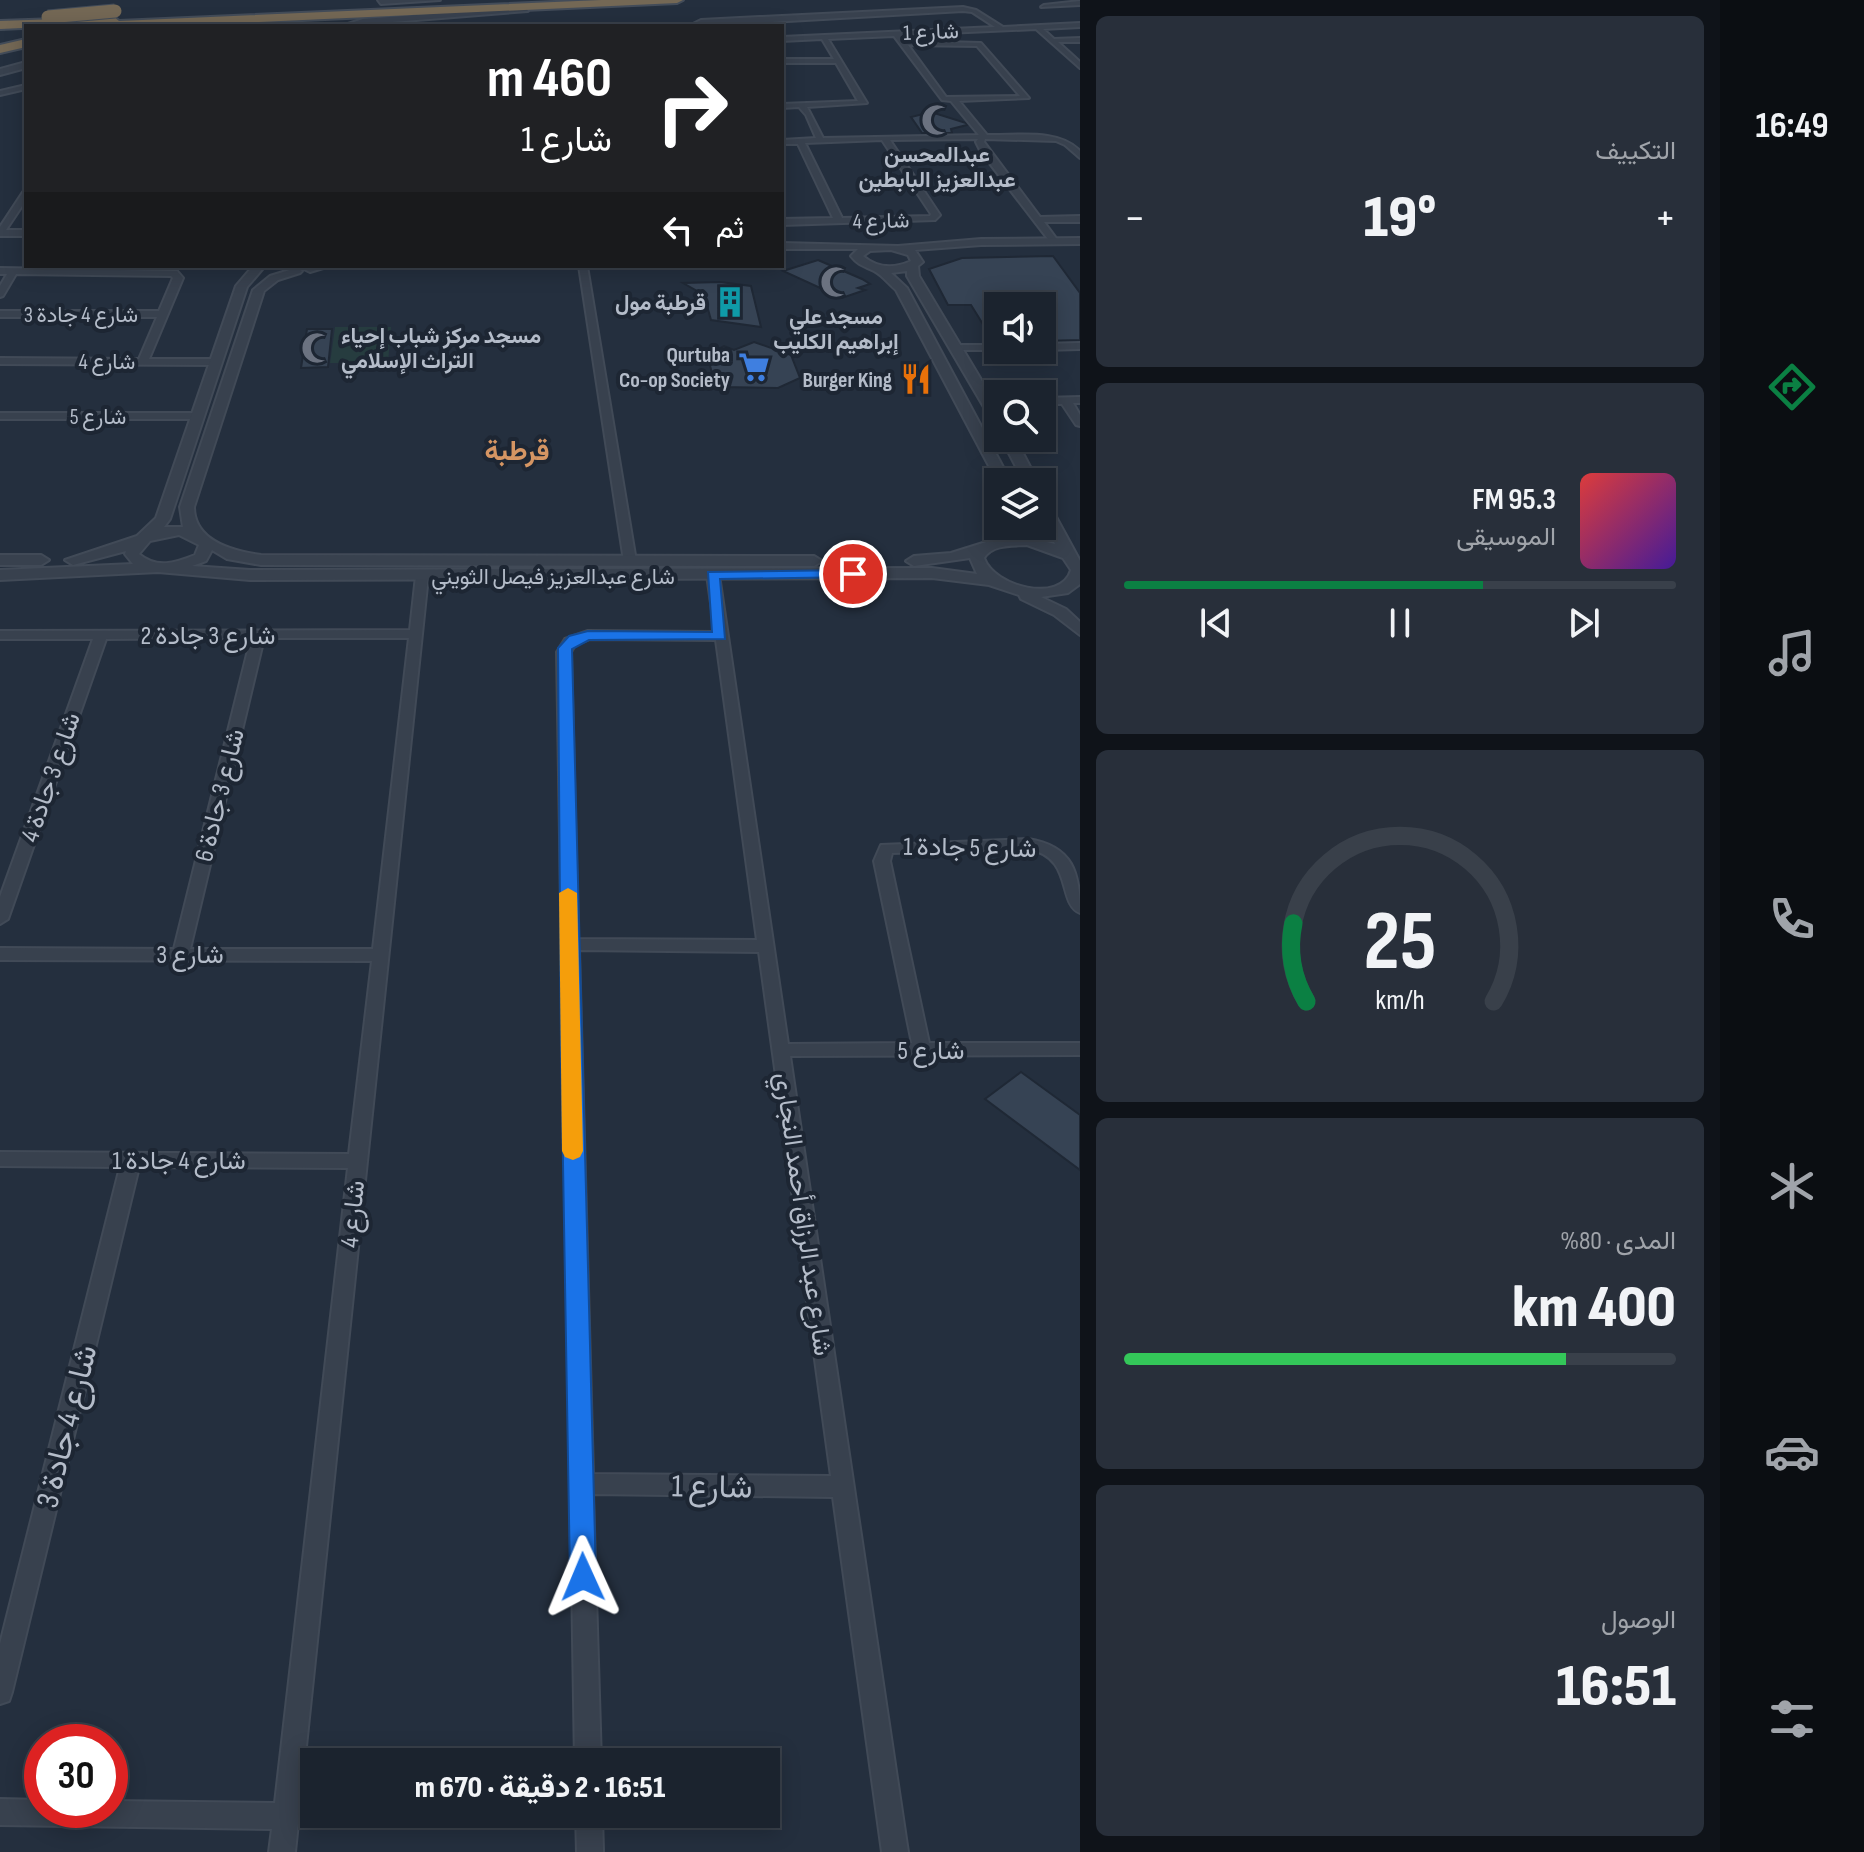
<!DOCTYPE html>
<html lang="ar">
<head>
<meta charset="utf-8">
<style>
	:root { --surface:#1b232e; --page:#282f3a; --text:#f1f3f6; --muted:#a0a4aa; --line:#39404a; --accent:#0b8043 }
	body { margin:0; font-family:"Sofia Sans Condensed",Vazirmatn,sans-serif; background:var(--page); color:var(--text); direction:rtl; height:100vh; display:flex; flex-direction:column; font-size:30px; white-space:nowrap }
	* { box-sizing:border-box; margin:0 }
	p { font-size:26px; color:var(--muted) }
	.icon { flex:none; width:44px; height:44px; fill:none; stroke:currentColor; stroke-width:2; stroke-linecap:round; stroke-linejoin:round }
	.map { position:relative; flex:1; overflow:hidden; direction:ltr }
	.sheet { display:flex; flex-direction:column; gap:16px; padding:16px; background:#0f1319; width:640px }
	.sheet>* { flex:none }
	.top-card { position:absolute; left:24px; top:24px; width:760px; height:244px; border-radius:0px; box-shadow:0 4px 20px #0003,0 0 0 2px var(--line); direction:rtl; background:#202124; color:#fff; overflow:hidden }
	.fabs { position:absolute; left:984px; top:292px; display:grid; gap:16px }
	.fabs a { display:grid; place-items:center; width:72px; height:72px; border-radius:0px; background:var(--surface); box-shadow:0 4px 20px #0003,0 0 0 2px var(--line); font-size:40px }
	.speed { position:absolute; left:24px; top:1724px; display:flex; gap:16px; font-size:40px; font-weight:700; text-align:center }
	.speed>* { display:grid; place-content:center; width:104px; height:104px; border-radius:50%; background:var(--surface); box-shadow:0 4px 20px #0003,0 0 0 2px var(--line); line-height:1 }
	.speed .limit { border:12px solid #d22; background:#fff; color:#111 }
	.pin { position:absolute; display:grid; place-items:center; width:68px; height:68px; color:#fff; margin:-34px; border:4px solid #fff; border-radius:50%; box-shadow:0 2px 8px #0007 }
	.me { position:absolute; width:88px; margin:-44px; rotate:359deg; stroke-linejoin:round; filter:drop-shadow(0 0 6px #0008) }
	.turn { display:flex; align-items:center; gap:28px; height:168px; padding:0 40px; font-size:36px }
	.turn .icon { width:104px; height:104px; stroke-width:2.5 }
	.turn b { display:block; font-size:56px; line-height:68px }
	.then { display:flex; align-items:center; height:76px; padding:0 40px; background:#0003; gap:16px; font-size:30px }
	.big { font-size:60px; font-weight:800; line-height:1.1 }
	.sheet .tile { flex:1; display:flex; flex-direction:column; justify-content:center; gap:12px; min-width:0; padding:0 28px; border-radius:12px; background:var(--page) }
	.sheet .dial { align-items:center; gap:0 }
	.dial svg { height:208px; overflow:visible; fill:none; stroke:var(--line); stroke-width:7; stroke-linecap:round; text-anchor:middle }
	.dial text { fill:var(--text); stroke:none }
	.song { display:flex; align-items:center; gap:24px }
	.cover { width:96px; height:96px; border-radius:12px; background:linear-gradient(135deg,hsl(0 70% 55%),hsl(260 70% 35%)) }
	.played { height:8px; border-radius:4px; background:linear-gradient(90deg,var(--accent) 65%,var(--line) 65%) }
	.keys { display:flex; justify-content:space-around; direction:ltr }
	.heat { display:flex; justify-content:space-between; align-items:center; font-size:44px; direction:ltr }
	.charge { height:12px; border-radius:6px; background:linear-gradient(90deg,#34c759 80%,var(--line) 0) }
	.trip { position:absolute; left:300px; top:1748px; width:480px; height:80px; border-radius:0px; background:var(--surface); box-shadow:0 4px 20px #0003,0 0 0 2px var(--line); font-weight:800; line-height:80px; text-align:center; direction:rtl }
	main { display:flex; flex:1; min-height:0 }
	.dock { display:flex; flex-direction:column; width:144px; justify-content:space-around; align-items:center; background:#0b0e12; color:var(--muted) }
	.dock .icon { width:56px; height:56px }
	.dock .current { color:var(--accent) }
	.dock b { font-size:36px; color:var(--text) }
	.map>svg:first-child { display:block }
	.green { fill:#263c3f }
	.building { fill:#364354; stroke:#1f2835; stroke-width:2 }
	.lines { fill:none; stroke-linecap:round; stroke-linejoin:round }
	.minor-casing { stroke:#414a57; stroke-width:4 }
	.tertiary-casing { stroke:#414a57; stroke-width:4 }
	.motorway-casing { stroke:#434c59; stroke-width:4 }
	.minor { fill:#38414e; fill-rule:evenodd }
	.tertiary { fill:#38414e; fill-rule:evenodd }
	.motorway { fill:#746855; fill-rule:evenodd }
	.motorway-bridge-casing { stroke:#434c59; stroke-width:15; stroke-linecap:butt }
	.motorway-bridge { stroke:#746855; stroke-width:13 }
	.route { fill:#1a73e8; stroke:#114b97; stroke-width:2 }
	.slow { fill:#f59e0b }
	.labels { text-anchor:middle; stroke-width:8; stroke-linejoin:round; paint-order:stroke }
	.far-street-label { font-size:22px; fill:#b4bcc9; stroke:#1d2633 }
	.far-poi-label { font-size:22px; font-weight:bold; fill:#b4bcc9; stroke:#1d2633; text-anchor:end }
	.street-label { font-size:26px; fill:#b4bcc9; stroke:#1d2633 }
	.far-district-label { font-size:28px; font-weight:bold; fill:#d59563; stroke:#1d2633 }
	.near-street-label { font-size:32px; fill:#b4bcc9; stroke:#1d2633 }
</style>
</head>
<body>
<main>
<nav class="dock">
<b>16:49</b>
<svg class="icon current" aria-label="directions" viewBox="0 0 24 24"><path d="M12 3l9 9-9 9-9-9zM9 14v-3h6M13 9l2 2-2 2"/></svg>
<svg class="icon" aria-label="music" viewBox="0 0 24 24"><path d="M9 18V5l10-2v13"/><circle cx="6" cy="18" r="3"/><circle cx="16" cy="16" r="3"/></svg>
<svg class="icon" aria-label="phone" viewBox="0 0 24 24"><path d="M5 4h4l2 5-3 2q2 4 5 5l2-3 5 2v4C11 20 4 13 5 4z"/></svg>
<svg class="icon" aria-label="climate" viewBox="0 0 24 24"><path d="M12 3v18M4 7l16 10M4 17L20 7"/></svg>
<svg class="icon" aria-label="car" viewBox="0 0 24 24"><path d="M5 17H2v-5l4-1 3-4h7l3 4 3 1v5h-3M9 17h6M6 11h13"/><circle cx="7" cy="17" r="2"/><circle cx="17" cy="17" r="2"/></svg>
<svg class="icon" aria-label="filters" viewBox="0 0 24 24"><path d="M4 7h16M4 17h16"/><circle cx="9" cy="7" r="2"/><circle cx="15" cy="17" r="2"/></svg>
</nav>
<section class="sheet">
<div class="tile"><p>التكييف</p>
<div class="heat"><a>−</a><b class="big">19°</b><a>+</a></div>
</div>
<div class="tile">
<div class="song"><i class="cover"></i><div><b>95.3 FM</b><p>الموسيقى</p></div></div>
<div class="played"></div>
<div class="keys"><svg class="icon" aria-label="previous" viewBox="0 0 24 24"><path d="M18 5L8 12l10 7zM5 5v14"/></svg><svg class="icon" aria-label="pause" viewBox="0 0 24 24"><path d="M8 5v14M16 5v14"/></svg><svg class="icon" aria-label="next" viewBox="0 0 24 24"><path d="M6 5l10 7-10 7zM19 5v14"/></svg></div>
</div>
<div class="tile dial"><svg viewBox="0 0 100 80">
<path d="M14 69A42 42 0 1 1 86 69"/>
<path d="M14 69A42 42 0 0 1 9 39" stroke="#0b8043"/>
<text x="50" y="56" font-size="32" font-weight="700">25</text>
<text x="50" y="72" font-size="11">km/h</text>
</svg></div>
<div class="tile"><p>المدى · 80%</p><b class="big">400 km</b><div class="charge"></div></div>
<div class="tile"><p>الوصول</p><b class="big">16:51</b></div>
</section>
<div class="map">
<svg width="1080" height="1852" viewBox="0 0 1080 1852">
	<rect width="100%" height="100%" fill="#242f3e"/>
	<path class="green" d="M 335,327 L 391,327 L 388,363 L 330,363 Z"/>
	<path class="building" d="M 931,112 L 966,123 L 967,125 L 951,129 L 952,133 L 922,133 L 911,117 Z
		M 1053,256 L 1080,293 L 1080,340 L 1042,341 L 1042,306 L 998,306 L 998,342 L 994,342 L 971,305 L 948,305 L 929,269 L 962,258 Z
		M 818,260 L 862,279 L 870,284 L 858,288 L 865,290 L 842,298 L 783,271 Z
		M 720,282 L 751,286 L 761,327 L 711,320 L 704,295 L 683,283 Z
		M 307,329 L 332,329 L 328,367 L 301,368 Z
		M 754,342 L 791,355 L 800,378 L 778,388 L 721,387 L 721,383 L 714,380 L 707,355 L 724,346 L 734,350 Z
		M 1021,1072 L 1080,1115 L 1080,1170 L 985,1099 Z"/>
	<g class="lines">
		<defs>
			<path id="minor" d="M 1080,1 L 1080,5 L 1041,7 L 1044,5 Z
				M 963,7 L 976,10 L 1003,27 L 1080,23 L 1080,27 L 1043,29 L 1054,39 L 1080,38 L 1080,42 L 1058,42 L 1080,62 L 1080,68 L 1036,29 L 901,35 L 905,41 L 981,43 L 1029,98 L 959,101 L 987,135 C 1017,136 1058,128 1080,151 L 1080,158 L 1065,145 L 1056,141 L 985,139 L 984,142 L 1040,217 L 1080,216 L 1080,222 L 1044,222 L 1058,241 L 1051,243 L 981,152 L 976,142 L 978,139 L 890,140 L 940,215 L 935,220 L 782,225 L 782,219 L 833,218 L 798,144 L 782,144 L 782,140 L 816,138 L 806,115 L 799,107 L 782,108 L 782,104 L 858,101 L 836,63 L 782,63 L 782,59 L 834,59 L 822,39 L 782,41 L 782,37 L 995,27 L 972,12 L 963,11 L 698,26 L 693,26 L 693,24 L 701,20 ZM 894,36 L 942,100 L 951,101 L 979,135 L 823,138 L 807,107 L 867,103 L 828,39 ZM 908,45 L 977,46 L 1020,96 L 946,97 ZM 882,140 L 931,214 L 930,216 L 842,218 L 805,143 Z
				M 606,24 L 621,26 L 603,26 Z
				M 26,85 L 26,89 L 0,95 L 0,91 Z
				M 23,192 L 26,192 L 26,200 L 6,230 L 26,230 L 26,236 L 0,236 L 0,227 Z
				M 579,266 L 587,266 L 636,561 L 630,565 L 624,561 Z
				M 0,268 L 177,271 L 183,278 L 149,359 L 215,359 L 220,362 L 215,365 L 0,364 L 0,358 L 139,359 L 157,317 L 0,317 L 0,311 L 159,311 L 173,278 L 171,276 L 16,274 L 3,296 L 0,297 L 0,286 L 7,274 L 0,274 Z
				M 1080,343 L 1080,349 L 1042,350 L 1042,344 Z
				M 959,345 L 998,345 L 998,350 L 1001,350 L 956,350 L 954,348 Z
				M 1080,397 L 1080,403 L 1073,403 L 1080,415 L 1080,426 L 1076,425 L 1062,404 L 1042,404 L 1042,398 Z
				M 0,413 L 195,413 L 200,416 L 195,419 L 0,419 Z
				M 713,571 L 719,575 L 788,1044 L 912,1043 L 874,861 L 881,845 L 1028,839 C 1073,846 1080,873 1080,913 C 1057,904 1074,857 1028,849 L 892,853 L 890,861 L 929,1043 L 1080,1043 L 1080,1055 L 790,1056 L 908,1852 L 882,1852 L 833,1497 L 593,1494 L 601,1762 L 575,1762 L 557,652 L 565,639 L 588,631 L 715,632 L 707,575 ZM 590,639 L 716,640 L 757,940 L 578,939 L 571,652 L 575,645 ZM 579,950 L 759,952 L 831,1476 L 593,1474 Z
				M 422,572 L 428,576 L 422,634 L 295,1852 L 269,1852 L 272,1829 L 0,1825 L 0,1799 L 42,1800 L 42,1810 L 110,1810 L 110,1801 L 275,1803 L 348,1168 L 139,1167 L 12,1692 L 9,1701 L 0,1704 L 0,1644 L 120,1167 L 0,1166 L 0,1152 L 349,1154 L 372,961 L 0,960 L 0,948 L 174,949 L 251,638 L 106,639 L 8,919 L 0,924 L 0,897 L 93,639 L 0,639 L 0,631 L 410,630 L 416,576 ZM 264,638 L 409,638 L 373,949 L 190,949 Z
				M 576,1814 L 602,1814 L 603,1852 L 577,1852 Z"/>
			<path id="tertiary" d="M 378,0 L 440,0 L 381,4 Z
				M 525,7 L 528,11 L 342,26 L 363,19 Z
				M 26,62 L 26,68 L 0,75 L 0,69 Z
				M 1080,238 L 1080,244 L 981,245 L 915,250 L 923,262 L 918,266 L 919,276 L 998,408 L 998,423 L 991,419 L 907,276 L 907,271 L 891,273 L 907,288 L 1011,482 L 998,483 L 896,290 C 889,284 882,275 874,271 C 864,266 858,265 851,256 L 858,249 L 782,249 L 782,243 L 898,246 L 981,239 ZM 891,250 L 908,255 L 911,261 C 894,269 877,268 863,256 L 870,251 Z
				M 253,266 L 265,266 L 247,287 L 170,519 L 164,527 L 183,527 L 180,507 L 253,290 L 270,276 L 296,268 L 302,271 L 300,273 L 278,280 L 264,291 L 194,507 C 194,541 232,551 261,555 L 814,556 L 822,561 L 814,566 L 261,565 L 227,559 L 212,550 L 206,561 L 192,566 L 250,570 L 932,568 L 977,574 L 970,558 L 914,566 L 906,561 L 914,556 L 951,553 L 999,538 L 1027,537 L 1055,544 L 1042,518 L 1042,500 L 1049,504 L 1080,561 L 1080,584 L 1068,593 L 1041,597 L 1066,609 L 1080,622 L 1080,635 L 1054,615 L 1021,599 L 1019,595 L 989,585 L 932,578 L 250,580 L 158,572 L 0,580 L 0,570 L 133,564 L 125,554 L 126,551 L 73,565 L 65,560 L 137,536 L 156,518 L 236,286 ZM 179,535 L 199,545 L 195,555 C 175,563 157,569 139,554 L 150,541 ZM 1027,545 L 1063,558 L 1071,570 C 1061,604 994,587 984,558 C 993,544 1012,546 1027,545 Z
				M 309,266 L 330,266 L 310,272 L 304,269 Z
				M 1001,438 L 1015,438 L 1038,482 L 1024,482 Z
				M 0,555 L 41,555 L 49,560 L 41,565 L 0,565 Z"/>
			<path id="motorway" d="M 601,0 L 683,0 L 677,3 L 173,26 L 89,25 L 0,29 L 0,21 L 114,17 L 119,21 Z
				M 26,39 L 26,47 L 0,53 L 0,45 Z"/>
		</defs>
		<use href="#minor" class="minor-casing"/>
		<use href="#tertiary" class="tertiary-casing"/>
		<use href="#motorway" class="motorway-casing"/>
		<use href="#minor" class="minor"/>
		<use href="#tertiary" class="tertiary"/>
		<use href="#motorway" class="motorway"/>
		<defs>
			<path id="motorway-bridge" d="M 48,17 L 115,11"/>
		</defs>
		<use href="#motorway-bridge" class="motorway-bridge-casing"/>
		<use href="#motorway-bridge" class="motorway-bridge"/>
	</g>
	<path class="route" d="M 853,570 L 858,571 L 858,577 L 720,579 L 725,639 L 589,640 L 572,649 L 596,1577 L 592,1586 L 583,1590 L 574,1586 L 570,1577 L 561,1046 L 558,648 L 569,636 L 588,631 L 712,632 L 708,572 Z"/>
	<path class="slow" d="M 568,888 L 577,893 L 583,1151 L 580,1157 L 573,1160 L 565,1157 L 562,1151 L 559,893 Z"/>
	<defs>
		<symbol id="mosque-bare" viewBox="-9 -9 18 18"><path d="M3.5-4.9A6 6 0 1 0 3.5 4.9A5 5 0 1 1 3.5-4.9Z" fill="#6b7280" stroke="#1d2633" stroke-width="2.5" paint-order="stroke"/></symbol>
		<symbol id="building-bare" viewBox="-9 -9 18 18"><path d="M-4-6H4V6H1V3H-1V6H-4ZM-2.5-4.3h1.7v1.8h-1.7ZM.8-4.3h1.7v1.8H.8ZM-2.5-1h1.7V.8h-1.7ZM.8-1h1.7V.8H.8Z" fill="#0f9aa8" stroke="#1d2633" stroke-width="2.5" paint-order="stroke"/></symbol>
		<symbol id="supermarket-bare" viewBox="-9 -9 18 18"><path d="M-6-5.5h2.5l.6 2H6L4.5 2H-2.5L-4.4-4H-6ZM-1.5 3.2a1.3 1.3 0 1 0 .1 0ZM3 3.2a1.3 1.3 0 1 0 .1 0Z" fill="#3f7fe0" stroke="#1d2633" stroke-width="2.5" paint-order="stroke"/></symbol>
		<symbol id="restaurant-bare" viewBox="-9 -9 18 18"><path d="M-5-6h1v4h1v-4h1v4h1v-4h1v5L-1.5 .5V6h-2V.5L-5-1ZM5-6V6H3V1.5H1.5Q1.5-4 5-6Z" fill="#e8710a" stroke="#1d2633" stroke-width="2.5" paint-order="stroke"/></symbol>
	</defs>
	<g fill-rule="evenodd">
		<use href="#mosque-bare" x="915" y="98" width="44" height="44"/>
		<use href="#mosque-bare" x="814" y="260" width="44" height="44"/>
		<use href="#building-bare" x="708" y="280" width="44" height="44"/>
		<use href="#mosque-bare" x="295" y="326" width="44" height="44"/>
		<use href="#supermarket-bare" x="732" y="345" width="44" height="44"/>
		<use href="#restaurant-bare" x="894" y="357" width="44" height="44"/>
	</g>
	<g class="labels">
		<g class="far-street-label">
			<text transform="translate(931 31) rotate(-2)" y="8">شارع 1</text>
			<text transform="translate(881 220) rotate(-1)" y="8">شارع 4</text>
			<text x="81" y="322">شارع 4 جادة 3</text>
			<text x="107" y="369">شارع 4</text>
			<text x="98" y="424">شارع 5</text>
			<text x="553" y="584">شارع عبدالعزيز فيصل الثويني</text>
		</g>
		<g class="far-poi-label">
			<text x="937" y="162" text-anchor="middle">عبدالمحسن<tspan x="937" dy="25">عبدالعزيز البابطين</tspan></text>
			<text x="706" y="310">قرطبة مول</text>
			<text x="836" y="324" text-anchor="middle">مسجد علي<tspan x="836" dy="25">إبراهيم الكليب</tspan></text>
			<text x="341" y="343" text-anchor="start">مسجد مركز شباب إحياء<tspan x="341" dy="25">التراث الإسلامي</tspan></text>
			<text x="730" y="362">Qurtuba<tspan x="730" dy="25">Co-op Society</tspan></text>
			<text x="892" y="387">Burger King</text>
		</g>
		<g class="street-label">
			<text x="208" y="644">شارع 3 جادة 2</text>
			<text transform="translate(50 777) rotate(-71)" y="9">شارع 3 جادة 4</text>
			<text transform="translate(219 795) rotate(-76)" y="9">شارع 3 جادة 6</text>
			<text transform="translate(970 847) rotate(1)" y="9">شارع 5 جادة 1</text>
			<text x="190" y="963">شارع 3</text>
			<text x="931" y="1059">شارع 5</text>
			<text x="179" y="1169">شارع 4 جادة 1</text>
			<text transform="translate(352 1214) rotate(-84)" y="9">شارع 4</text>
			<text transform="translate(804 1214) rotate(82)" y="9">شارع عبد الرزاق أحمد النجاري</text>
		</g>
		<g class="far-district-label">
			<text x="517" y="460">قرطبة</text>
		</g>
		<g class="near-street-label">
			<text transform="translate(66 1426) rotate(-76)" y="11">شارع 4 جادة 3</text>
			<text transform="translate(712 1486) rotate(1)" y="11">شارع 1</text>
		</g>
	</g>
</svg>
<div class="fabs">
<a><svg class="icon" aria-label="sound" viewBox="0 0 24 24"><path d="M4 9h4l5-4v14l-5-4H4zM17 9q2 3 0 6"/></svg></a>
<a><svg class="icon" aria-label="search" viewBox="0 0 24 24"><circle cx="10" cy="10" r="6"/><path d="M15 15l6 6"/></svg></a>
<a><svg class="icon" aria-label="layers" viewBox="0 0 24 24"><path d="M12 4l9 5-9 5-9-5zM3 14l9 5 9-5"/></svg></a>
</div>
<div class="speed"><div class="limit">30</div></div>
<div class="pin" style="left:853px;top:574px;background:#d93025"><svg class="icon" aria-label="arrive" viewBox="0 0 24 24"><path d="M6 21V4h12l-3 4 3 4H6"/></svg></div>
<svg class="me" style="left:583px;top:1577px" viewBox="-20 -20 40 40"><path d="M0-17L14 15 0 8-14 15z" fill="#1a73e8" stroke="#fff" stroke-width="4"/></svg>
<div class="trip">16:51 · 2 دقيقة · 670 m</div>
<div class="top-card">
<div class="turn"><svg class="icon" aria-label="right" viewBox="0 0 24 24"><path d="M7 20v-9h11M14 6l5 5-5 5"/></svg><div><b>460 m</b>شارع 1</div></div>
<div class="then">ثم<svg class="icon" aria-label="left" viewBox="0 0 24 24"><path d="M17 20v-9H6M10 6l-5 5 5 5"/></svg></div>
</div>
</div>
</main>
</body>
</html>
